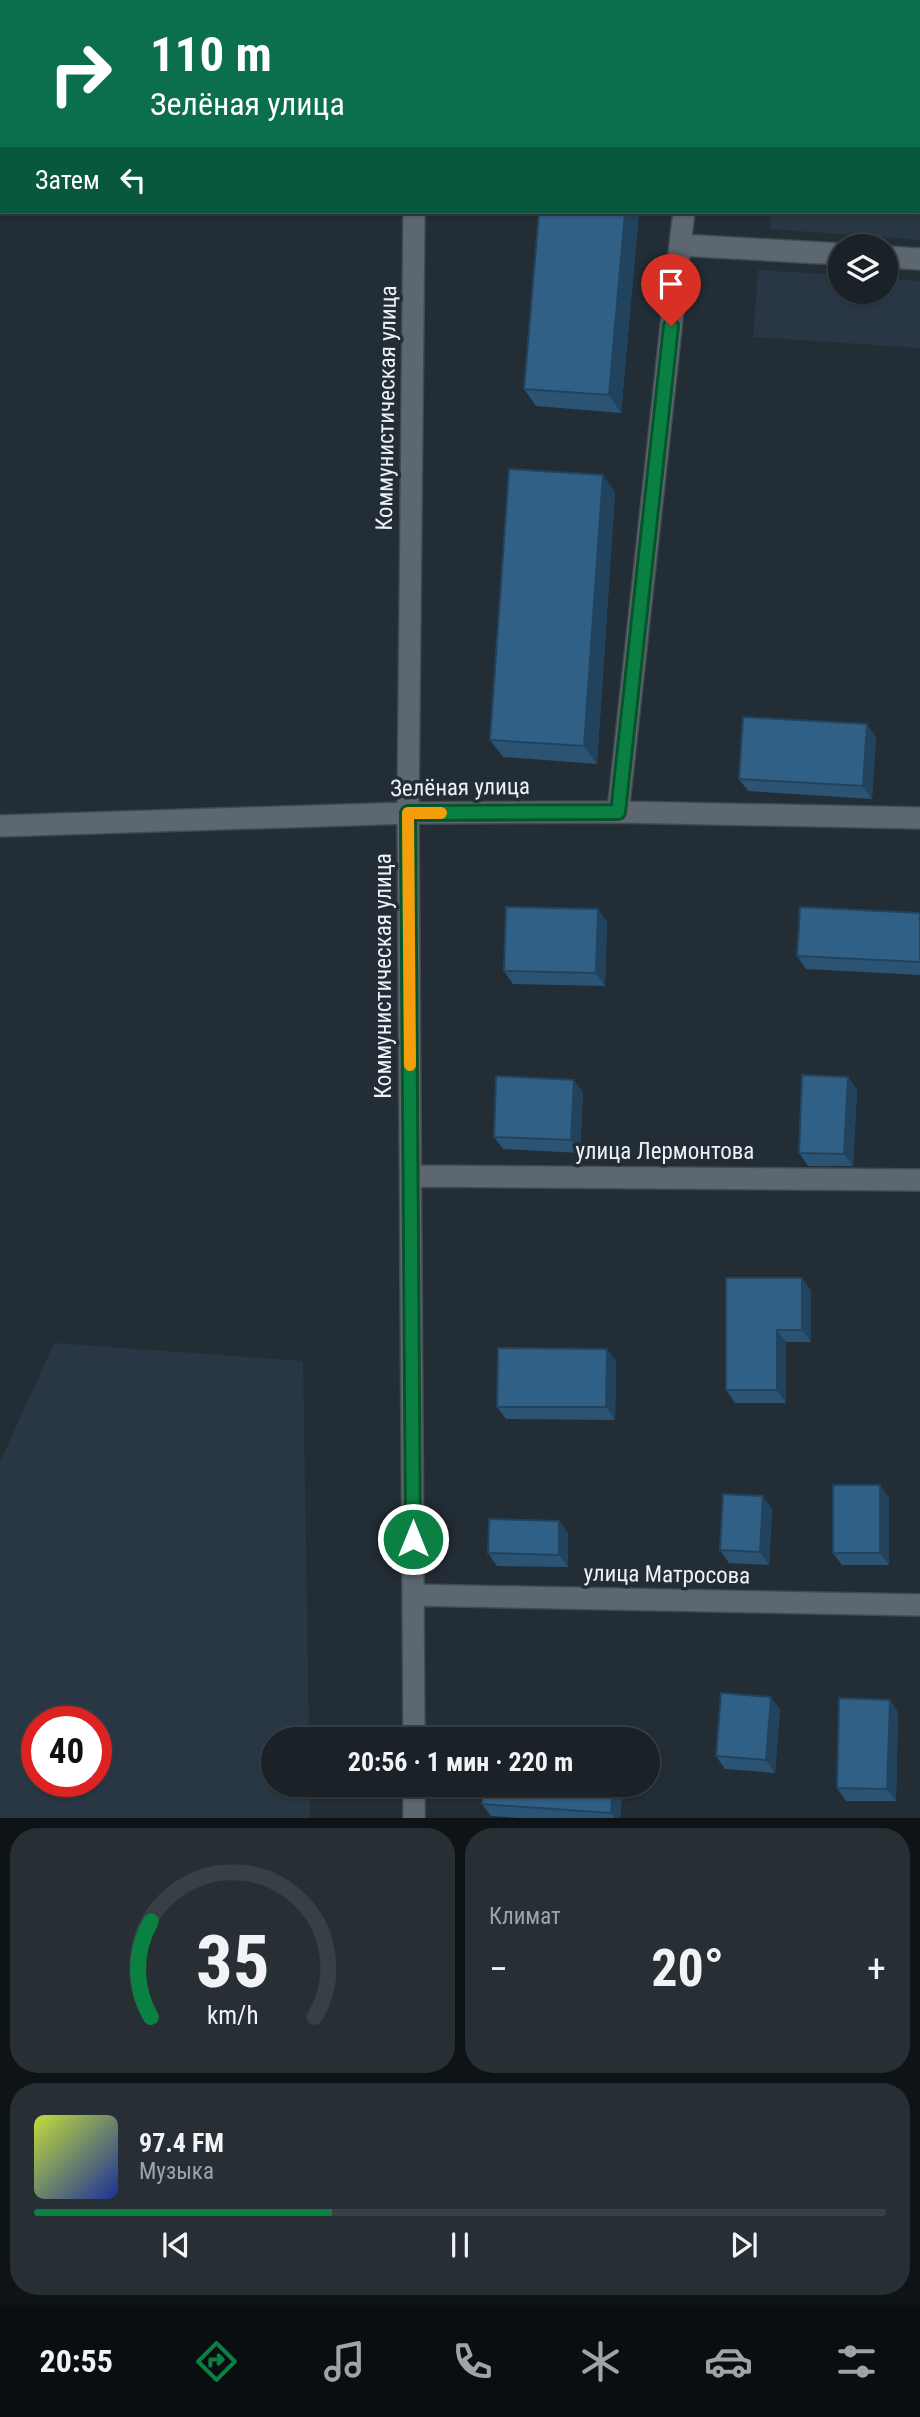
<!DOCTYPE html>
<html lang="ru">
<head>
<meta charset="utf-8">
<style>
	:root { --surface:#1a2228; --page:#272f34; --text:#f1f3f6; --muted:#9fa4a8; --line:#383f45; --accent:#0b8043 }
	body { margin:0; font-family:"Roboto Condensed",sans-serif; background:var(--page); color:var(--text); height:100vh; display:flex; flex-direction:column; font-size:26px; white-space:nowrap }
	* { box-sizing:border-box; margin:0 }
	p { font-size:23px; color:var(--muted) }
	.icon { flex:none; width:38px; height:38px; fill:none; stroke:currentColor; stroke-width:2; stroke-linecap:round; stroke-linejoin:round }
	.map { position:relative; height:1818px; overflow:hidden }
	.sheet { display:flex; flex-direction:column; gap:10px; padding:10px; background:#0e1316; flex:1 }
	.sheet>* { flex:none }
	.guide { position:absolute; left:0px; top:0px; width:920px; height:214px; box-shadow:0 2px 5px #0004,0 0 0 2px var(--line); background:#0b6e4f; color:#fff; overflow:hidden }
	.controls { position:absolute; left:828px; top:234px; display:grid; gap:14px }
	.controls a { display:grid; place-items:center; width:70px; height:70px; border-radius:50%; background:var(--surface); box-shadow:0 2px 5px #0004,0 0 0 2px var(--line); font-size:35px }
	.speed { position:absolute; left:21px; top:1706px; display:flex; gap:14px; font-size:35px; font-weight:700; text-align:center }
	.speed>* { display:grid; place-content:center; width:91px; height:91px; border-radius:50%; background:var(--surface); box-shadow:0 2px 5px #0004,0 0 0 2px var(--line); line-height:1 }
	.speed .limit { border:10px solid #d22; background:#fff; color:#111 }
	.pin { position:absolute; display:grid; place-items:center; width:60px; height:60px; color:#fff; margin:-72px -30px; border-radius:50% 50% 50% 0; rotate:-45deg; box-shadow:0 0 7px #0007 }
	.pin .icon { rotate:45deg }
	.me { position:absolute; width:77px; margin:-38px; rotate:0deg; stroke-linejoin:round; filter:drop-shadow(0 0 5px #0008) }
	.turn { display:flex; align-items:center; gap:24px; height:147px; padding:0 35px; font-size:32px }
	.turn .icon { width:91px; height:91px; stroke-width:2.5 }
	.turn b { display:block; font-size:49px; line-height:60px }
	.then { display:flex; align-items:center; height:66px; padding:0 35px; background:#0003; gap:14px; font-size:26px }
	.big { font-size:52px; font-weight:700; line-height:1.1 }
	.sheet .tile { flex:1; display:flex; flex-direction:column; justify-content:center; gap:10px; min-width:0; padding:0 24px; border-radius:28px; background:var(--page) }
	.sheet .dial { align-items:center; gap:0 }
	.dial svg { height:182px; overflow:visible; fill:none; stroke:var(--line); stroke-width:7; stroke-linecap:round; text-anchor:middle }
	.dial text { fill:var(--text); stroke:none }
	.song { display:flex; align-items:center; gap:21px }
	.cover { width:84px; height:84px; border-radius:10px; background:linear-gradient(135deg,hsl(70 70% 55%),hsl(230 70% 35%)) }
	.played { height:7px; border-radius:4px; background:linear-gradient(90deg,var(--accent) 35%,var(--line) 35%) }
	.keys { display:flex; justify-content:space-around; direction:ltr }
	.heat { display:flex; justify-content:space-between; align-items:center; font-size:38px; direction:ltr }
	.sheet .tiles { flex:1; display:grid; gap:10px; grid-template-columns:1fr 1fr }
	.tile:last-child { grid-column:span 2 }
	.trip { position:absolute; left:261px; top:1727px; width:399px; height:70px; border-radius:35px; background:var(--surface); box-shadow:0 2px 5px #0004,0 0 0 2px var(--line); font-weight:700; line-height:70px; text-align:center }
	.menu { display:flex; height:112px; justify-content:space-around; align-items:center; background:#0a0e10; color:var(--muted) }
	.menu .icon { width:49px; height:49px }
	.menu .active { color:var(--accent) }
	.menu b { font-size:32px; color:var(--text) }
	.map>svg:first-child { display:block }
	.built { fill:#293744; fill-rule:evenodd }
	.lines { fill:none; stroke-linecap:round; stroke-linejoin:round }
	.minor-casing { stroke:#424a51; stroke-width:24 }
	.minor { stroke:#5c6770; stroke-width:21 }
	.wall { fill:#2a5374 }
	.shaded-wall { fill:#22435e }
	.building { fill:#316087; stroke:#22435e; stroke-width:2 }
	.route-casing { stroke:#07532c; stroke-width:18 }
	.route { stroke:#0b8043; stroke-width:12 }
	.slow { stroke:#f59e0b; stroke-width:12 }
	.labels { text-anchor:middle; stroke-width:7; stroke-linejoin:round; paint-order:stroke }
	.street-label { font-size:23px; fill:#ecf2f7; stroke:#232d35 }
</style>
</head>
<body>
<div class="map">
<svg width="920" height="1819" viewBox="0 0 920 1819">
	<rect width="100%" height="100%" fill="#232d35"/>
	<path class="built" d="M 731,0 L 920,0 L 919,111 L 919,2 Z
		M 919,179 L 920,240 L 770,229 L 771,212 L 919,212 Z
		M 758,270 L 840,275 L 840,292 L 886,292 L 886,278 L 920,281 L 920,348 L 753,337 Z
		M 54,1343 L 303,1361 L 309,1739 L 273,1740 L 273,1785 L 310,1785 L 310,1818 L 0,1818 L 0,1462 ZM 37,1722 L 96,1722 L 96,1782 L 37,1782 Z"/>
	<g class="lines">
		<defs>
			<path id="minor" d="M 416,2 L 416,0
				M 708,2 L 709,0
				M 684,212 L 680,245 L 840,254
				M 886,257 L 920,259
				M 618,812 L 680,245
				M 0,826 L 408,813 L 618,812 L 920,818
				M 411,1176 L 920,1180
				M 413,1595 L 920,1605
				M 414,1740 L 408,813 L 414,212
				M 414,1785 L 414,1819"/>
		</defs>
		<use href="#minor" class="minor-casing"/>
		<use href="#minor" class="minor"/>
	</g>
	<path class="wall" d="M 539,212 L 639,212 L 621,413 L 536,406 L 524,389 Z
		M 615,492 L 597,764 L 503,757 L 490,740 Z
		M 876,737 L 872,799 L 748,791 L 739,779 Z
		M 920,913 L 920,975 L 806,969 L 797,956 Z
		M 607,921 L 605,986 L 513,984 L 504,971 Z
		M 848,1077 L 857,1090 L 853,1166 L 808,1166 L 799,1153 Z
		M 583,1092 L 580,1153 L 503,1149 L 494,1137 Z
		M 802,1278 L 811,1291 L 811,1342 L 786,1342 L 786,1403 L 735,1403 L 726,1390 Z
		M 607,1349 L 616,1361 L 615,1420 L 506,1419 L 497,1407 Z
		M 889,1498 L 889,1565 L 842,1565 L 833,1553 Z
		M 772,1509 L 769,1565 L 729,1563 L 720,1550 Z
		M 559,1521 L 568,1533 L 568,1567 L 497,1566 L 488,1553 Z
		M 780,1709 L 775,1773 L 725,1769 L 716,1756 Z
		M 898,1712 L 896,1801 L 846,1801 L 837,1788 Z
		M 483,1785 L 623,1785 L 620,1818 L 519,1818 L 491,1816 L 482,1804 Z"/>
	<path class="shaded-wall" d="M 625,212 L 639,212 L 621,413 L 609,395 Z
		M 603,475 L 615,492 L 597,764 L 584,746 Z
		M 867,724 L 876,737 L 872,799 L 863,786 Z
		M 598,909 L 607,921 L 605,986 L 596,973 Z
		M 848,1077 L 857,1090 L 853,1166 L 844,1154 Z
		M 574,1080 L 583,1092 L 580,1153 L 571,1140 Z
		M 802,1278 L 811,1291 L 811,1342 L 802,1330 Z
		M 777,1330 L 786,1342 L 786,1403 L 777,1390 Z
		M 607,1349 L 616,1361 L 615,1420 L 606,1407 Z
		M 880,1485 L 889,1498 L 889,1565 L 880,1553 Z
		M 763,1496 L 772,1509 L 769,1565 L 760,1552 Z
		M 559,1521 L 568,1533 L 568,1567 L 559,1555 Z
		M 771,1697 L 780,1709 L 775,1773 L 766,1760 Z
		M 890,1700 L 898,1712 L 896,1801 L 887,1789 Z
		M 613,1785 L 623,1785 L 620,1818 L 615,1818 L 611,1813 Z"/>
	<path class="building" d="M 539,212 L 625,212 L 609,395 L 524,389 Z
		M 509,469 L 603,475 L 584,746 L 490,740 Z
		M 743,717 L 867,724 L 863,786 L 739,779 Z
		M 506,907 L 598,909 L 596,973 L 504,971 Z
		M 800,907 L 920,913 L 920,962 L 797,956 Z
		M 802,1075 L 848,1077 L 844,1154 L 799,1153 Z
		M 496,1076 L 574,1080 L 571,1140 L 494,1137 Z
		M 726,1278 L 802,1278 L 802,1330 L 777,1330 L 777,1390 L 726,1390 Z
		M 498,1348 L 607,1349 L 606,1407 L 497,1407 Z
		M 833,1485 L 880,1485 L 880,1553 L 833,1553 Z
		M 723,1494 L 763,1496 L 760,1552 L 720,1550 Z
		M 489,1519 L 559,1521 L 559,1555 L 488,1553 Z
		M 721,1693 L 771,1697 L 766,1760 L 716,1756 Z
		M 839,1698 L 890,1700 L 887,1789 L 837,1788 Z
		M 483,1785 L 613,1785 L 611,1813 L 482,1804 Z"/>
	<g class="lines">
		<defs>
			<path id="route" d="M 413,1539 L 408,813 L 618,812 L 671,326"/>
		</defs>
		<use href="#route" class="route-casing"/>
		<use href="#route" class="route"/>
		<path class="slow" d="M 410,1065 L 408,813 L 441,813"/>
	</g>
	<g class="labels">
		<g class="street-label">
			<text transform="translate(386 408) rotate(-89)" y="8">Коммунистическая улица</text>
			<text transform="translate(460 787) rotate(-1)" y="8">Зелёная улица</text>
			<text transform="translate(383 976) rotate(-90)" y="8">Коммунистическая улица</text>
			<text x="665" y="1159">улица Лермонтова</text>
			<text transform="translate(667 1574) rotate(1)" y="8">улица Матросова</text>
		</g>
	</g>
</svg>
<div class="controls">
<a><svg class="icon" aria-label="layers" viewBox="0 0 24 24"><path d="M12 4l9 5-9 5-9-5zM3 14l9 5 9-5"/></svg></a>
</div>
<div class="speed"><div class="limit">40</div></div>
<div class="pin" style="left:671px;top:326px;background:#d93025"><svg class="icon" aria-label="arrive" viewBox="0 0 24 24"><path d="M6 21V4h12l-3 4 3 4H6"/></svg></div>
<svg class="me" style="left:413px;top:1539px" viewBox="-20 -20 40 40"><circle r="17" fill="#0b8043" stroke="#fff" stroke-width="3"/><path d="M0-11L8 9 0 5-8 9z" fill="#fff"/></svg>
<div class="trip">20:56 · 1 мин · 220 m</div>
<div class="guide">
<div class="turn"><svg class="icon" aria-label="right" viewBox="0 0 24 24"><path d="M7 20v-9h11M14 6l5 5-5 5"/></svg><div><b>110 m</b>Зелёная улица</div></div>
<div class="then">Затем<svg class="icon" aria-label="left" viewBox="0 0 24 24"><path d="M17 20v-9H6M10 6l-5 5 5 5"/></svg></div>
</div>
</div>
<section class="sheet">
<div class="tiles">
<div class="tile dial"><svg viewBox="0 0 100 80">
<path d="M14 69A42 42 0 1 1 86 69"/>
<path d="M14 69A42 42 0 0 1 14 27" stroke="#0b8043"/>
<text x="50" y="56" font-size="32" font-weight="700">35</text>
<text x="50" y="72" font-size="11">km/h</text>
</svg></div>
<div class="tile"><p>Климат</p>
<div class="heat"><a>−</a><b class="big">20°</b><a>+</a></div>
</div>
<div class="tile">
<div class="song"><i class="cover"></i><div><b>97.4 FM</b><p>Музыка</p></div></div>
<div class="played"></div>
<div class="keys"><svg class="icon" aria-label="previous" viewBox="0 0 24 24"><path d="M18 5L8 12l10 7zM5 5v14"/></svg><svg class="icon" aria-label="pause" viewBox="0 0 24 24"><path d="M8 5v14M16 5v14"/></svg><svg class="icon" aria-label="next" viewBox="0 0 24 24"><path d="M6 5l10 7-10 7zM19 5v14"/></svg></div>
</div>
</div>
</section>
<nav class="menu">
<b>20:55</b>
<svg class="icon active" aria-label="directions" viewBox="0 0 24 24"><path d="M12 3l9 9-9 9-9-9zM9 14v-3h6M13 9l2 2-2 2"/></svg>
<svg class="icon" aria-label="music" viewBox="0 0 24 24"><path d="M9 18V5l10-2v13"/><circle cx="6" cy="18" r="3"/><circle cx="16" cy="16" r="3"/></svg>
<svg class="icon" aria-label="phone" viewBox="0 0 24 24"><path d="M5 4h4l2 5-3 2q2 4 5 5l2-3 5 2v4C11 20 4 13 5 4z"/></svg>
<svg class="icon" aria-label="climate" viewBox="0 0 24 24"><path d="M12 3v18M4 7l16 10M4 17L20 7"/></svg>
<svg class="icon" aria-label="car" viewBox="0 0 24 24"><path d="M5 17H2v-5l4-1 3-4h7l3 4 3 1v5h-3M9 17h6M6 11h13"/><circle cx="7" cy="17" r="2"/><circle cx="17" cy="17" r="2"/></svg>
<svg class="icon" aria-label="filters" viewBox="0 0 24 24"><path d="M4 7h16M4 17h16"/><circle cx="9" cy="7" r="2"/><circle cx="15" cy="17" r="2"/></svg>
</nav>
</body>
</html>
